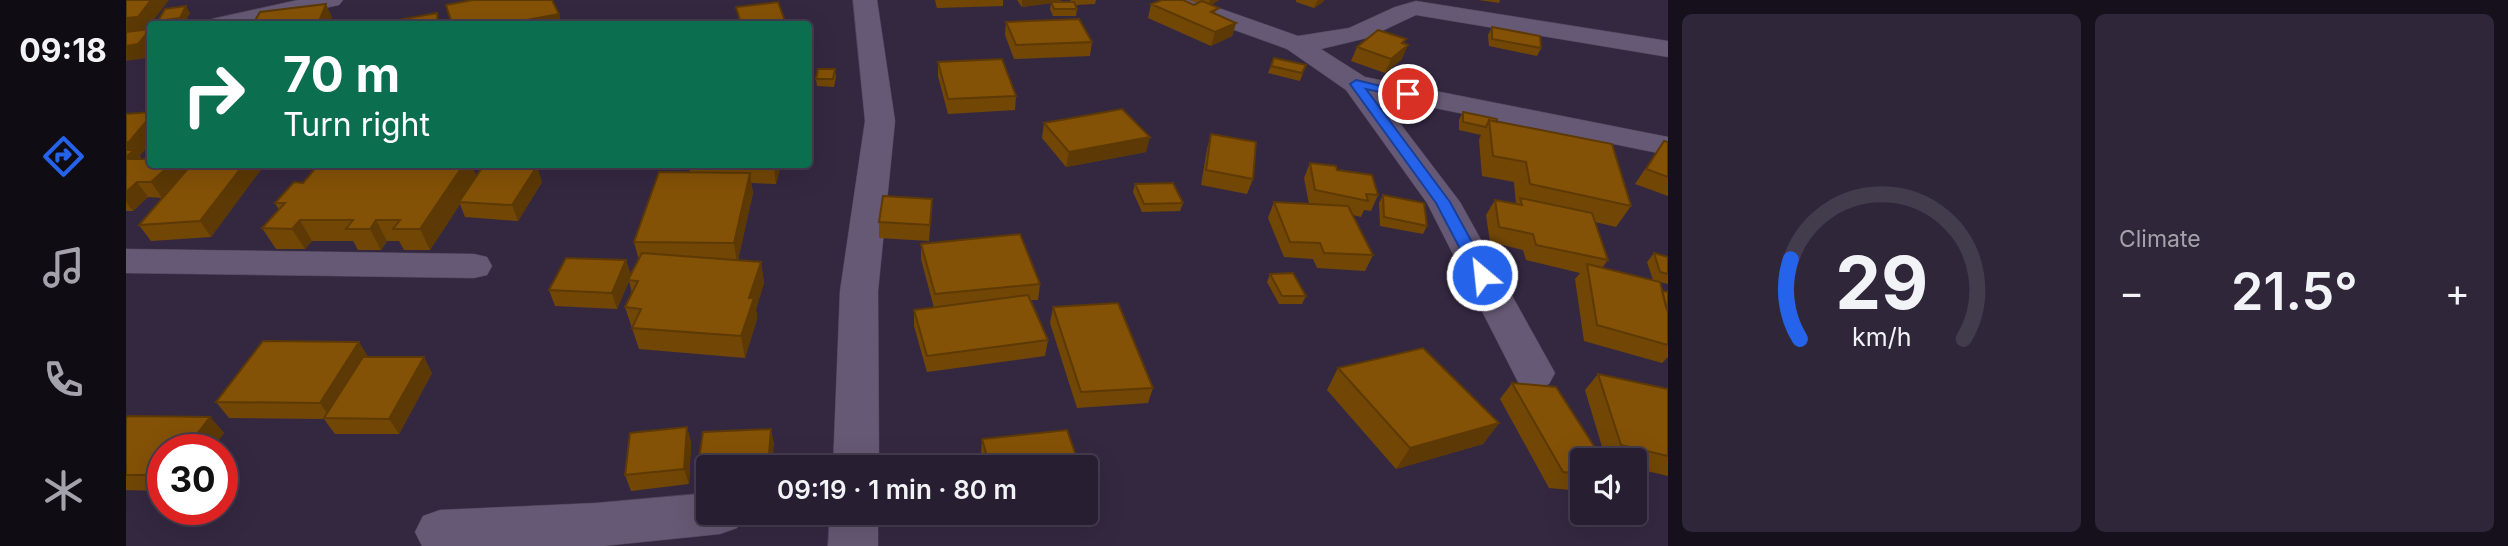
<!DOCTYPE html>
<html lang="en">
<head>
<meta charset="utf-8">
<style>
	:root { --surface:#271e31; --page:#2f2739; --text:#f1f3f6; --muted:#a4a2ab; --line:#433c4d; --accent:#2563eb }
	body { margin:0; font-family:Inter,sans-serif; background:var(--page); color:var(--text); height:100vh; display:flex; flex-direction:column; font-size:26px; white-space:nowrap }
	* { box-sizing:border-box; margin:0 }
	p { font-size:23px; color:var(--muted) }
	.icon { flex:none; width:38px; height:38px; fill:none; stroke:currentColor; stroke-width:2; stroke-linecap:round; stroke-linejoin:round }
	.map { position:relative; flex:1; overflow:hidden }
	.sheet { display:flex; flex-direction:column; gap:14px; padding:14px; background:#15101b; width:840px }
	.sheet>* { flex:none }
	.guide { position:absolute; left:21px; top:21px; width:665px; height:147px; border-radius:7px; box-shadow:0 7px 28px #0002,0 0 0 2px var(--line); background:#0b6e4f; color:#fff; overflow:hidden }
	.tools { position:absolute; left:1444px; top:448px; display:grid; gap:14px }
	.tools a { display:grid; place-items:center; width:77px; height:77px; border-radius:7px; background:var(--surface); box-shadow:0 7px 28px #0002,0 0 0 2px var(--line); font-size:35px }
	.speed { position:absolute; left:21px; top:434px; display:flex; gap:14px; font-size:35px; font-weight:700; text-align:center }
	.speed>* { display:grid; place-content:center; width:91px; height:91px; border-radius:50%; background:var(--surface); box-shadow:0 7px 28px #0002,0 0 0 2px var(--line); line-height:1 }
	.speed .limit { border:10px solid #d22; background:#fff; color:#111 }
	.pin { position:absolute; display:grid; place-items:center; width:60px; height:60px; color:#fff; margin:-30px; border:4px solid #fff; border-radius:50%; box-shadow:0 2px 7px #0007 }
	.me { position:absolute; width:77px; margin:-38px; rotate:332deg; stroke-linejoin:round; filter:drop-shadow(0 0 5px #0008) }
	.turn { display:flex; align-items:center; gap:24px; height:147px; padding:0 21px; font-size:32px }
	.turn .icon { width:91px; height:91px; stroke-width:2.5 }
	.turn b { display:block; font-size:49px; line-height:60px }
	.big { font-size:52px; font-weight:600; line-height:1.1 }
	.sheet .widget { flex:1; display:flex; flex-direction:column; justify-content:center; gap:10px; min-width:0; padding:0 24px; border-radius:10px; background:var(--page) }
	.sheet .dial { align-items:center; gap:0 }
	.dial svg { height:182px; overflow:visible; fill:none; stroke:var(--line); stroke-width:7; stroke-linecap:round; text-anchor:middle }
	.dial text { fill:var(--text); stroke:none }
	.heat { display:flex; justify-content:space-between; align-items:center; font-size:38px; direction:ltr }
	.sheet .tiles { flex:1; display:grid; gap:14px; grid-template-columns:repeat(2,1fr) }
	.trip { position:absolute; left:570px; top:455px; width:402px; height:70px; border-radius:7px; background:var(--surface); box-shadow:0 7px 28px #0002,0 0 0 2px var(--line); font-weight:600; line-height:70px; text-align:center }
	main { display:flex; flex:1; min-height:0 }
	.menu { display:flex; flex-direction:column; width:126px; justify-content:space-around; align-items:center; background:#100c14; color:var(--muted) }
	.menu .icon { width:49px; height:49px }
	.menu .on { color:var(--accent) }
	.menu b { font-size:32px; color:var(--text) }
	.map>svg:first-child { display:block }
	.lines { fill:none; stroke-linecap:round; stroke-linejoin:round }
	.minor-casing { stroke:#50455a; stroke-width:1 }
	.minor { fill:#665975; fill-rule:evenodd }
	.wall { fill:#724706 }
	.shaded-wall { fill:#5c3905 }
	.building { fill:#845207; stroke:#5c3905; stroke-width:2 }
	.route { fill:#2563eb; stroke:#184099; stroke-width:2 }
</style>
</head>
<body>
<main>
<nav class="menu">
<b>09:18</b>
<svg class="icon on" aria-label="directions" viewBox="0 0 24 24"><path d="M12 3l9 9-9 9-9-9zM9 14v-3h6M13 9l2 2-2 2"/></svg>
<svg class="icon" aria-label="music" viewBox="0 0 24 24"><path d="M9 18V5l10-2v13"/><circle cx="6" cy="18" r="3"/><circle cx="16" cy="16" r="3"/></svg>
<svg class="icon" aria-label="phone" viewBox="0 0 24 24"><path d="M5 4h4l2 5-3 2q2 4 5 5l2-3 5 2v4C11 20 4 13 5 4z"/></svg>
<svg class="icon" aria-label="climate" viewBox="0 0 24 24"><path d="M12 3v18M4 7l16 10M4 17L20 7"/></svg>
</nav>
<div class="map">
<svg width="1542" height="546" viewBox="0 0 1542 546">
	<rect width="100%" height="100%" fill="#342841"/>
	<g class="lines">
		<defs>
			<path id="minor" d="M 172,0 L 217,0 L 213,5 L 126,24 L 83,24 L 86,19 Z
				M 727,0 L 751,0 L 769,121 L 752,291 L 753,467 L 707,467 L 714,291 L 739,121 Z
				M 1035,0 L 1070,0 L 1172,36 L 1223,28 L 1269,7 L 1290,1 L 1542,41 L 1542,57 L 1290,15 L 1241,38 L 1195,49 L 1239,77 L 1542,137 L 1542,155 L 1254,97 L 1334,202 L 1429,373 L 1423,384 L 1408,389 L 1393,384 L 1301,203 L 1220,90 L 1161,49 L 1039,5 Z
				M 0,249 L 348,254 L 361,257 L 366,266 L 361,275 L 348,278 L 0,273 Z
				M 583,493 L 583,513 L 618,513 L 611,528 L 594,534 L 477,546 L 296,546 L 289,532 L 297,516 L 314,510 L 470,503 Z
				M 704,513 L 752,513 L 752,546 L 702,546 Z"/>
		</defs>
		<use href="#minor" class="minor-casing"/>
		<use href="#minor" class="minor"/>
	</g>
	<path class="wall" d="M 809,0 L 877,0 L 877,6 L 811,8 Z
		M 891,0 L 935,0 L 935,2 L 946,2 L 944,0 L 970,0 L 969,4 L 950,5 L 951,9 L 950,16 L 927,16 L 924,9 L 925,3 L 896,7 Z
		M 1062,0 L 1093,0 L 1085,5 L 1091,14 L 1110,23 L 1106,36 L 1085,46 L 1022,18 L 1025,4 L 1068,5 L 1072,3 Z
		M 1170,0 L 1198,0 L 1197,2 L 1188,8 L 1170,2 Z
		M 1353,0 L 1374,0 L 1373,3 Z
		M 880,22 L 966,42 L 964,56 L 888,59 L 879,35 Z
		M 1366,27 L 1415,48 L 1411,56 L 1363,46 L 1362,35 Z
		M 1278,44 L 1276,59 L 1259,73 L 1225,61 L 1231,47 Z
		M 812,62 L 890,96 L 889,110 L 822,114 L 812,76 Z
		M 1180,65 L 1174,81 L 1142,73 L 1145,66 Z
		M 709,69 L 710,77 L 708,87 L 691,86 L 690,79 Z
		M 1337,112 L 1371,122 L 1505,206 L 1490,227 L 1469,222 L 1482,260 L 1476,268 L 1527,280 L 1521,262 L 1528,253 L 1542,257 L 1542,284 L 1534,282 L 1536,291 L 1542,292 L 1542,357 L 1536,363 L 1458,341 L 1449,279 L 1454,273 L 1400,260 L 1397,250 L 1364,242 L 1360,215 L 1369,200 L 1390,204 L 1388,182 L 1356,176 L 1353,140 L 1355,135 L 1333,130 L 1333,120 Z
		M 0,114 L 15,159 L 54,164 L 59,172 L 136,168 L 85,237 L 25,241 L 13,225 L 41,193 L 36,198 L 22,197 L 7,211 L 0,211 Z
		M 918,123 L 1020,152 L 940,167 L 916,138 Z
		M 1085,134 L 1127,179 L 1121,194 L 1075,185 L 1081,149 Z
		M 1538,141 L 1542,142 L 1542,196 L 1509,184 Z
		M 1184,163 L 1211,170 L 1252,195 L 1245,211 L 1238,210 L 1235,217 L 1227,215 L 1247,255 L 1239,271 L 1191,268 L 1187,259 L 1158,257 L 1142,218 L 1148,202 L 1183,204 L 1178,178 Z
		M 655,164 L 650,184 L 625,183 L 627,193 L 612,260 L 635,262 L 638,283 L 630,309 L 631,319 L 619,358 L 513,349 L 499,307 L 506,293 L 503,281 L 491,309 L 429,306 L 423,290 L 500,260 L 505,276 L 513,260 L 508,242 L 564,172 L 563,165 Z
		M 350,177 L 416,182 L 392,221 L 339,217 L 334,204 L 304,250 L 278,250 L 273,241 L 261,241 L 255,250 L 232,250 L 227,241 L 186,241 L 179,249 L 150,249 L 136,228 L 153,210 L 149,203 Z
		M 1009,184 L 1057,203 L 1054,211 L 1016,212 L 1007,192 Z
		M 1257,195 L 1301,226 L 1297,234 L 1254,226 L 1253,203 Z
		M 806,199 L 803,241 L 753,238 L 753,222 Z
		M 795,244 L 914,284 L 912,300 L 905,300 L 922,340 L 919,356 L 801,372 L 788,326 L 788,310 L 808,308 L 795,259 Z
		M 1144,274 L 1180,296 L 1176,304 L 1153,304 L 1141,282 Z
		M 927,307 L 1027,388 L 1022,403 L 951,408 L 924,323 Z
		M 242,357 L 306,373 L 273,434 L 209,434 L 198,419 L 103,418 L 90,402 Z
		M 1212,368 L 1373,423 L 1357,444 L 1270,469 L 1201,390 Z
		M 1472,374 L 1542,389 L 1542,476 L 1508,468 L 1508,460 L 1480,460 L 1459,390 Z
		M 1386,383 L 1456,460 L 1456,491 L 1423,488 L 1374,399 Z
		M 84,417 L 98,433 L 85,450 L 37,450 L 37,491 L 0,490 L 0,418 Z
		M 561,427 L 565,443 L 563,484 L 505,491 L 499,475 Z
		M 645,429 L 648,445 L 583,467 L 583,488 L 575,488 L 571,473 Z
		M 856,439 L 954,467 L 858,467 L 855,455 Z
		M 869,513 L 940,513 L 871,521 Z"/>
	<path class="shaded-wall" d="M 25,0 L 43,0 L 20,30 L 0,33 L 0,18 Z
		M 896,0 L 935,0 L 935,2 L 896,7 Z
		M 1084,0 L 1093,0 L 1082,7 Z
		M 1192,0 L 1198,0 L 1197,2 L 1188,8 Z
		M 200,4 L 206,17 L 204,24 L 192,24 Z
		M 60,6 L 64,13 L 58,24 L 35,24 L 32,21 Z
		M 433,14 L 436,24 L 379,24 Z
		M 1110,23 L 1106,36 L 1085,46 L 1089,32 Z
		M 24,29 L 24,53 L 21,58 L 0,61 L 0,46 Z
		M 1280,39 L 1275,51 L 1282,45 L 1276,59 L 1259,73 L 1265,59 L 1276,43 Z
		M 24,117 L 24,144 L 13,157 L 19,165 L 0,163 L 0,142 Z
		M 1024,137 L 1020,152 L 940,167 L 943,152 Z
		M 45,164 L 54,164 L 61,174 L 36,198 L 25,182 Z
		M 118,164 L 134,164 L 136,168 L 85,237 L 74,221 Z
		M 338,164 L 345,164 L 351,177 L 333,202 L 334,204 L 304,250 L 294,229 Z
		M 649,164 L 655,164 L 650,184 L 648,169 Z
		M 411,166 L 416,182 L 392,221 L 386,205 Z
		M 624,173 L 627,193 L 611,264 L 608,243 Z
		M 11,182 L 22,197 L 7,211 L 0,202 L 0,192 Z
		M 174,220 L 186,241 L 179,249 L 166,229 Z
		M 250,220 L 261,241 L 255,250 L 244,229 Z
		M 500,260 L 505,276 L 491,309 L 486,293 Z
		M 635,262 L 638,283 L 630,309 L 631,319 L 619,358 L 615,336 L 623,298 Z
		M 233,342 L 243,358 L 205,419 L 194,403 Z
		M 298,357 L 306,373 L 273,434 L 263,419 Z
		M 84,417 L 98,433 L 85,450 L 59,450 Z
		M 1373,423 L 1357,444 L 1270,469 L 1284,448 Z
		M 561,427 L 565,443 L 563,484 L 558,469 Z
		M 645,429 L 648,445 L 646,467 L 642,467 Z"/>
	<path class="building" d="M 0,0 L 25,0 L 12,17 L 0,18 Z
		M 347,0 L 426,0 L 433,14 L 379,24 L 326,24 L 320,5 Z
		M 1036,0 L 1057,0 L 1068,5 L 1076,1 L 1093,8 L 1085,12 L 1110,23 L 1089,32 L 1025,4 Z
		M 652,2 L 660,24 L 615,24 L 610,7 Z
		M 925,2 L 948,2 L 951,9 L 928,9 Z
		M 200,4 L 192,24 L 127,24 L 134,12 Z
		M 60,6 L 54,18 L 32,21 L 39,9 Z
		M 311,13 L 312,24 L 272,24 L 272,20 Z
		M 953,19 L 966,42 L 890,45 L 880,22 Z
		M 1366,27 L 1414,36 L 1415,48 L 1366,39 Z
		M 24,29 L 12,44 L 0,46 L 0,32 Z
		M 1252,30 L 1280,39 L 1276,43 L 1282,45 L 1265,59 L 1231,47 Z
		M 1148,58 L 1180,65 L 1176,73 L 1145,66 Z
		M 876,59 L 890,96 L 822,99 L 812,62 Z
		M 692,69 L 709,69 L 707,79 L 690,79 Z
		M 996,109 L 1024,137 L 943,152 L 918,123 Z
		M 24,112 L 24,117 L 3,142 L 0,142 L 0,114 Z
		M 1337,112 L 1371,119 L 1371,122 L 1363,120 L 1360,127 L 1337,122 Z
		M 1363,120 L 1486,144 L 1505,206 L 1404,184 L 1400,162 L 1367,156 Z
		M 1085,134 L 1130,142 L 1127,179 L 1080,170 Z
		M 1538,141 L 1542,142 L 1542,177 L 1520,169 Z
		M 0,150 L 8,150 L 0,157 Z
		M 0,159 L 24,159 L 24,164 L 45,164 L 25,182 L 11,182 L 0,192 Z
		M 1184,163 L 1210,166 L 1211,170 L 1246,175 L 1252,195 L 1240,194 L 1242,201 L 1189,190 Z
		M 66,164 L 118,164 L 74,221 L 13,225 Z
		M 193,164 L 338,164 L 294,229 L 267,229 L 274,220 L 250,220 L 244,229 L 220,229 L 227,220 L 174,220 L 166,229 L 136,228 L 159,203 L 149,203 L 168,182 L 177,183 Z
		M 563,164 L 649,164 L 648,169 L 563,165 Z
		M 358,165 L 411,166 L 386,205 L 333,202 Z
		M 533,172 L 624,173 L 608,243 L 508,242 Z
		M 1047,183 L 1057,203 L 1018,204 L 1009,184 Z
		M 1257,195 L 1298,203 L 1301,226 L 1258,217 Z
		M 757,196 L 806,199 L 804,225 L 753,222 Z
		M 1394,198 L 1466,213 L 1482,260 L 1410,245 L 1407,234 L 1373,227 L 1369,200 L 1396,205 Z
		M 1148,202 L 1222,206 L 1247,255 L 1198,253 L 1194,243 L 1164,242 Z
		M 894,234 L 914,284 L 809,294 L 795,244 Z
		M 516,253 L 635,262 L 623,298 L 628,298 L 615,336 L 506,328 L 515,309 L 499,307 L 512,281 L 502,280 Z
		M 1528,253 L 1542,257 L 1542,274 L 1534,272 Z
		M 440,258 L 500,260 L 486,293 L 423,290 Z
		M 1461,264 L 1534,282 L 1542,313 L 1542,345 L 1471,325 Z
		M 1167,273 L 1180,296 L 1156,296 L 1144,274 Z
		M 1536,291 L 1542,292 L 1542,307 L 1540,307 Z
		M 902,295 L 922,340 L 801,356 L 788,310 Z
		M 992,303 L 1027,388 L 955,392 L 927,307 Z
		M 137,341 L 233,342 L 194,403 L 90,402 Z
		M 1297,348 L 1373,423 L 1284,448 L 1212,368 Z
		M 237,357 L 298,357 L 263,419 L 198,418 Z
		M 1472,374 L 1542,389 L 1542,456 L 1495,445 Z
		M 1386,383 L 1430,387 L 1477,460 L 1456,460 L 1456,474 L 1437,472 Z
		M 2,416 L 84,417 L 59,450 L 37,450 L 37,475 L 0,475 L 0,418 Z
		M 561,427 L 558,469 L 499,475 L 504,433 Z
		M 645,429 L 642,467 L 583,467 L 583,472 L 571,473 L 577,432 Z
		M 941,430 L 954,467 L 864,467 L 856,439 Z"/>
	<path class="route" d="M 1230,80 L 1288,94 L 1282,98 L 1240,89 L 1324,202 L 1364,275 L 1362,279 L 1350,279 L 1310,203 L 1224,84 Z"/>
</svg>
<div class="tools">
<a><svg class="icon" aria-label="sound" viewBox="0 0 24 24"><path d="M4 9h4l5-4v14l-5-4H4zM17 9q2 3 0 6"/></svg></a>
</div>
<div class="speed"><div class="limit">30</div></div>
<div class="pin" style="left:1282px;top:94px;background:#d93025"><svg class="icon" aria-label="arrive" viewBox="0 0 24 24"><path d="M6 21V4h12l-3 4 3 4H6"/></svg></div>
<svg class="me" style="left:1356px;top:275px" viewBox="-20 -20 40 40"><circle r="17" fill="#2563eb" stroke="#fff" stroke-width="3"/><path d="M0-11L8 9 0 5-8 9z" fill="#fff"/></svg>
<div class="trip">09:19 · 1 min · 80 m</div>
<div class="guide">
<div class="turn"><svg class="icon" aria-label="right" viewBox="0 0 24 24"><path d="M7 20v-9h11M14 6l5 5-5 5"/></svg><div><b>70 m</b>Turn right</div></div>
</div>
</div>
<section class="sheet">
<div class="tiles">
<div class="widget dial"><svg viewBox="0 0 100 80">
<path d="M14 69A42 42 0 1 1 86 69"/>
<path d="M14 69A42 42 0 0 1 10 34" stroke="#2563eb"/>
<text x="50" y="56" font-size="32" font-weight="700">29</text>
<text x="50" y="72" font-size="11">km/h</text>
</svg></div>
<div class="widget"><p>Climate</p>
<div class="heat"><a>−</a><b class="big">21.5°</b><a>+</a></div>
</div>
</div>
</section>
</main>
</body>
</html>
